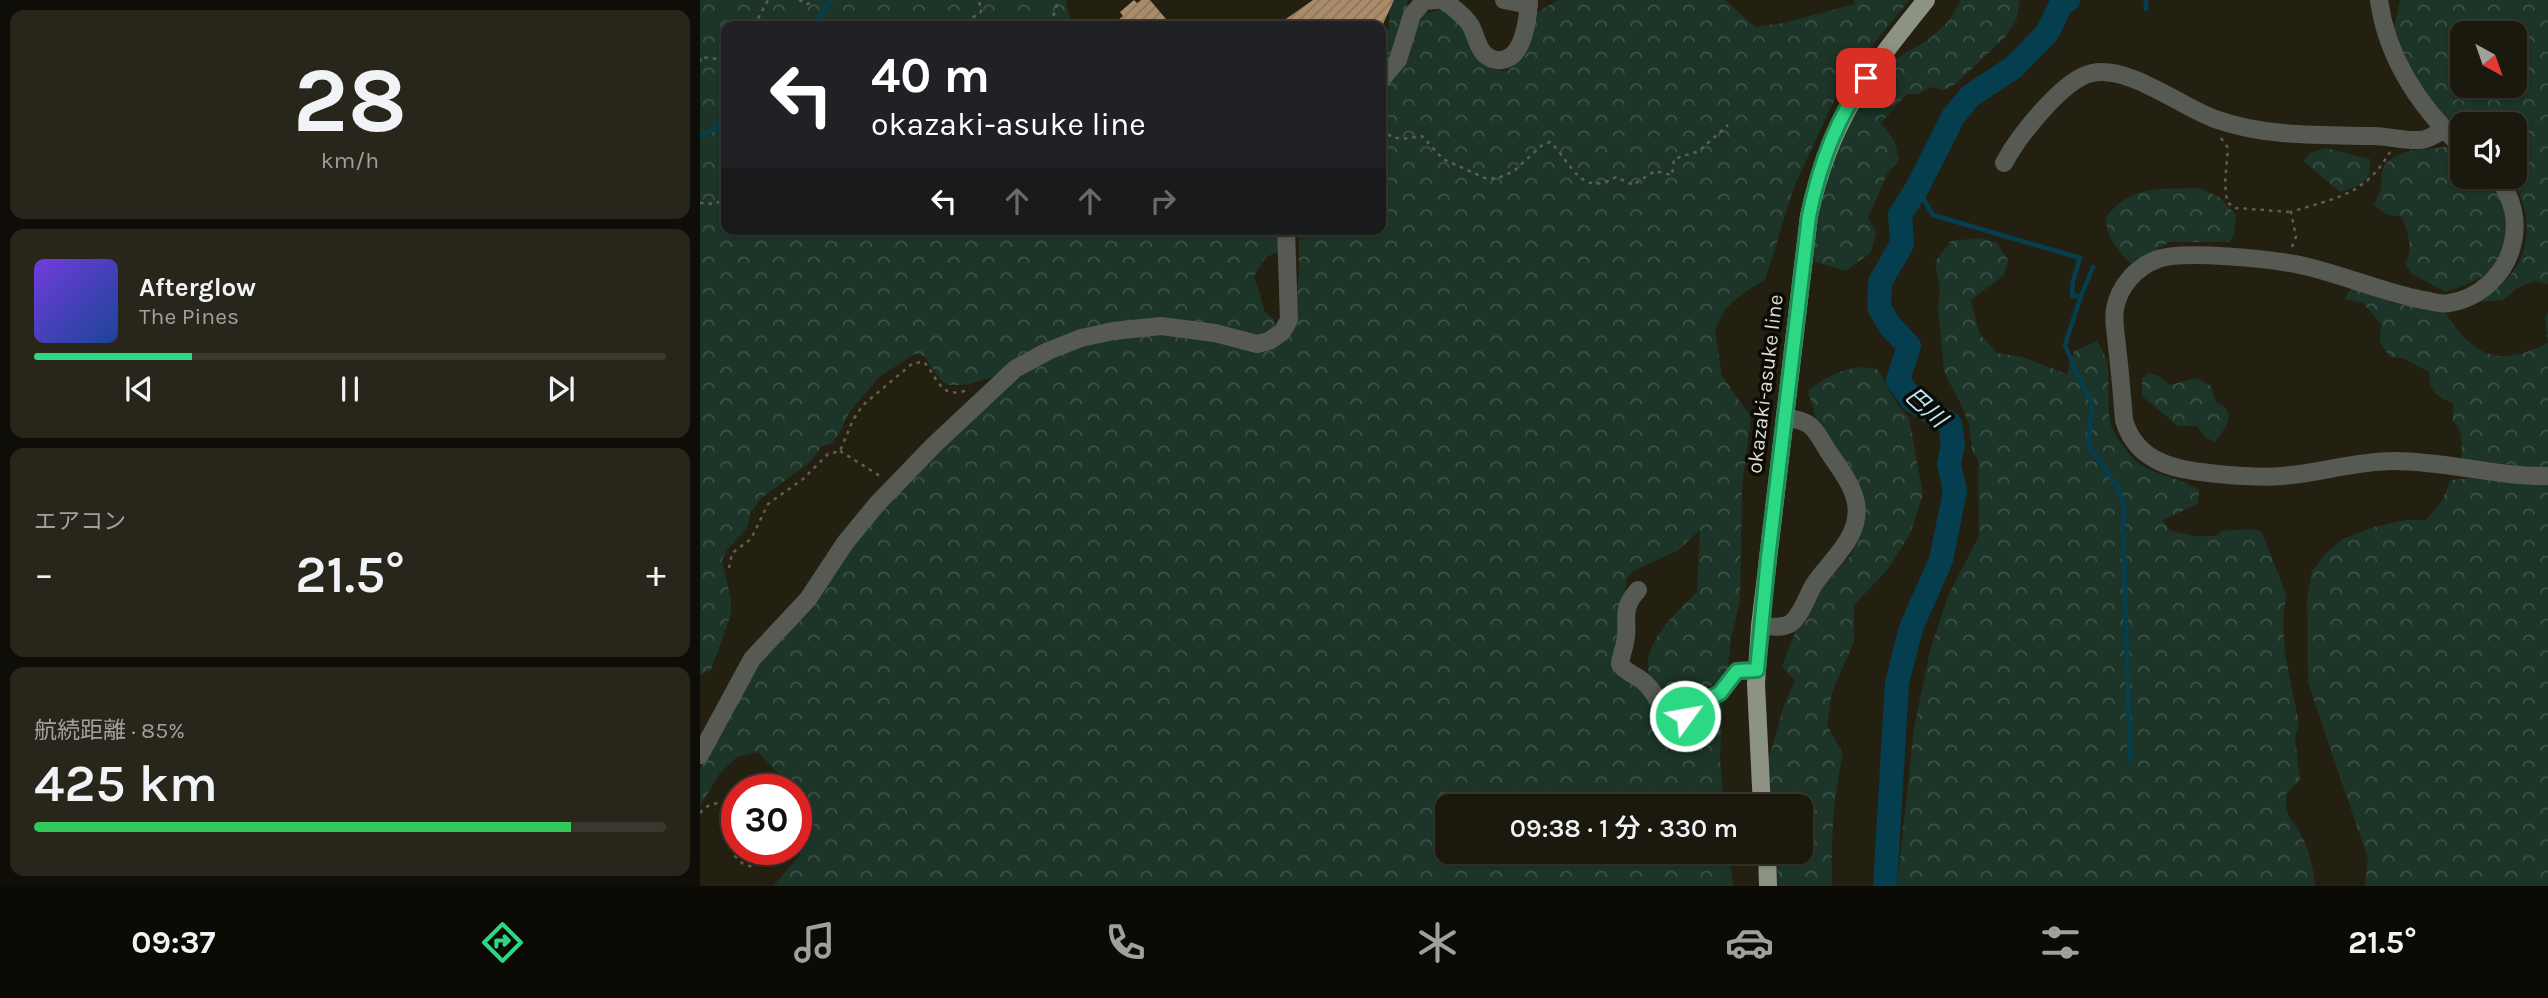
<!DOCTYPE html>
<html lang="ja">
<head>
<meta charset="utf-8">
<style>
	:root { --surface:#1b180d; --page:#28251b; --text:#f1f3f6; --muted:#a0a09d; --line:#39372e; --accent:#2dd884 }
	body { margin:0; font-family:Karla,"Noto Sans JP",sans-serif; background:var(--page); color:var(--text); height:100vh; display:flex; flex-direction:column; font-size:26px; white-space:nowrap }
	* { box-sizing:border-box; margin:0 }
	p { font-size:23px; color:var(--muted) }
	.icon { flex:none; width:38px; height:38px; fill:none; stroke:currentColor; stroke-width:2; stroke-linecap:round; stroke-linejoin:round }
	.map { position:relative; flex:1; overflow:hidden }
	.side { display:flex; flex-direction:column; gap:10px; padding:10px; background:#0f0d07; width:700px }
	.side>* { flex:none }
	.guide { position:absolute; left:21px; top:21px; width:665px; height:214px; border-radius:14px; box-shadow:0 2px 5px #0004,0 0 0 2px var(--line); background:#202124; color:#fff; overflow:hidden }
	.needle { width:46px; rotate:140deg }
	.buttons { position:absolute; left:1750px; top:21px; display:grid; gap:14px }
	.buttons a { display:grid; place-items:center; width:77px; height:77px; border-radius:14px; background:var(--surface); box-shadow:0 2px 5px #0004,0 0 0 2px var(--line); font-size:35px }
	.speed { position:absolute; left:21px; top:774px; display:flex; gap:14px; font-size:35px; font-weight:700; text-align:center }
	.speed>* { display:grid; place-content:center; width:91px; height:91px; border-radius:50%; background:var(--surface); box-shadow:0 2px 5px #0004,0 0 0 2px var(--line); line-height:1 }
	.speed .limit { border:10px solid #d22; background:#fff; color:#111 }
	.pin { position:absolute; display:grid; place-items:center; width:60px; height:60px; color:#fff; margin:-30px; border-radius:14px; box-shadow:0 4px 10px #0006 }
	.me { position:absolute; width:77px; margin:-38px; rotate:58deg; stroke-linejoin:round; filter:drop-shadow(0 0 5px #0008) }
	.turn { display:flex; align-items:center; gap:24px; height:147px; padding:0 35px; font-size:32px }
	.turn .icon { width:91px; height:91px; stroke-width:2.5 }
	.turn b { display:block; font-size:49px; line-height:60px }
	.lanes { display:flex; align-items:center; height:66px; padding:0 35px; background:#0003; justify-content:center; gap:35px; direction:ltr }
	.lanes .off { opacity:.35 }
	.big { font-size:52px; font-weight:600; line-height:1.1 }
	.side .widget { flex:1; display:flex; flex-direction:column; justify-content:center; gap:10px; min-width:0; padding:0 24px; border-radius:14px; background:var(--page) }
	.side .dial { align-items:center; gap:0 }
	.dial b { font-size:91px; line-height:1 }
	.song { display:flex; align-items:center; gap:21px }
	.cover { width:84px; height:84px; border-radius:10px; background:linear-gradient(135deg,hsl(260 70% 55%),hsl(220 70% 35%)) }
	.played { height:7px; border-radius:4px; background:linear-gradient(90deg,var(--accent) 25%,var(--line) 25%) }
	.keys { display:flex; justify-content:space-around; direction:ltr }
	.heat { display:flex; justify-content:space-between; align-items:center; font-size:38px; direction:ltr }
	.charge { height:10px; border-radius:5px; background:linear-gradient(90deg,#34c759 85%,var(--line) 0) }
	.trip { position:absolute; left:735px; top:794px; width:378px; height:70px; border-radius:14px; background:var(--surface); box-shadow:0 2px 5px #0004,0 0 0 2px var(--line); font-weight:600; line-height:70px; text-align:center }
	.dock { display:flex; height:112px; justify-content:space-around; align-items:center; background:#0b0a05; color:var(--muted) }
	.dock .icon { width:49px; height:49px }
	.dock .on { color:var(--accent) }
	.dock b { font-size:32px; color:var(--text) }
	main { display:flex; flex:1; min-height:0 }
	.map>svg:first-child { display:block }
	.forest { fill:url(#forest-crowns); fill-rule:evenodd }
	.lines { fill:none; stroke-linecap:round; stroke-linejoin:round }
	.stream { stroke:#053e4e; stroke-width:4.5 }
	.river { stroke:#053e4e; stroke-width:24 }
	.building { fill:url(#building-hatch) }
	.path { stroke:#615e51; stroke-width:2.5; stroke-dasharray:3.5 5; stroke-linecap:butt }
	.minor { stroke:#575a52; stroke-width:18 }
	.major { stroke:#8d9384; stroke-width:18 }
	.route-casing { stroke:#1d8c56; stroke-width:18 }
	.route { stroke:#2dd884; stroke-width:12 }
	.labels { text-anchor:middle; stroke-width:7; stroke-linejoin:round; paint-order:stroke }
	.street-label { font-size:21px; fill:#dddad1; stroke:#0c0a05 }
	.water-label { font-size:23px; font-style:italic; fill:#b9e8fa; stroke:#0c0a05 }
</style>
</head>
<body>
<main>
<section class="side">
<div class="widget dial"><b>28</b><p>km/h</p></div>
<div class="widget">
<div class="song"><i class="cover"></i><div><b>Afterglow</b><p>The Pines</p></div></div>
<div class="played"></div>
<div class="keys"><svg class="icon" aria-label="previous" viewBox="0 0 24 24"><path d="M18 5L8 12l10 7zM5 5v14"/></svg><svg class="icon" aria-label="pause" viewBox="0 0 24 24"><path d="M8 5v14M16 5v14"/></svg><svg class="icon" aria-label="next" viewBox="0 0 24 24"><path d="M6 5l10 7-10 7zM19 5v14"/></svg></div>
</div>
<div class="widget"><p>エアコン</p>
<div class="heat"><a>−</a><b class="big">21.5°</b><a>+</a></div>
</div>
<div class="widget"><p>航続距離 · 85%</p><b class="big">425 km</b><div class="charge"></div></div>
</section>
<div class="map">
<svg width="1848" height="886" viewBox="0 0 1848 886">
	<defs>
		<pattern id="forest-crowns" width="20" height="18" patternUnits="userSpaceOnUse" patternTransform="scale(1.75)"><rect width="20" height="18" fill="#1c3528"/><path d="M2 6a3 3 0 1 1 6 0M12 15a3 3 0 1 1 6 0" fill="none" stroke="#3d5246"/></pattern>
		<pattern id="building-hatch" width="6" height="6" patternUnits="userSpaceOnUse" patternTransform="scale(1.75)"><rect width="6" height="6" fill="#ab8c6a"/><path d="M-1 1l2-2M0 6l6-6M5 7l2-2" fill="none" stroke="#8c765d"/></pattern>
	</defs>
	<rect width="100%" height="100%" fill="#242011"/>
	<path class="forest" d="M 0,0 L 367,0 L 366,5 L 373,25 L 26,26 L 26,229 L 581,229 L 580,251 L 566,257 L 554,276 L 565,312 L 574,319 L 575,328 L 567,335 L 557,337 L 455,320 L 337,349 L 293,377 L 266,385 L 247,385 L 239,378 L 224,356 L 215,354 L 179,377 L 149,413 L 139,434 L 131,444 L 122,446 L 109,463 L 60,499 L 50,514 L 47,528 L 27,550 L 22,560 L 31,600 L 31,614 L 11,670 L 0,675 Z
		M 690,0 L 708,0 L 701,35 L 681,73 L 681,34 L 689,28 Z
		M 858,0 L 1025,0 L 1055,27 L 1083,23 L 1155,4 L 1154,0 L 1209,0 L 1150,73 L 1139,90 L 1094,187 L 1065,280 L 1045,292 L 1025,309 L 1015,330 L 1022,376 L 1051,417 L 1042,487 L 1040,601 L 1031,638 L 1027,678 L 993,694 L 974,699 C 968,695 960,690 956,685 C 929,654 976,613 997,592 L 1000,530 L 977,551 L 933,571 L 927,578 L 915,657 L 967,716 L 1023,696 L 1020,759 L 1024,807 L 747,807 L 747,852 L 1029,852 L 1033,886 L 73,886 L 100,855 L 96,830 L 98,796 L 96,789 L 93,789 L 58,752 L 37,757 L 20,773 L 0,806 L 0,769 L 54,666 L 184,505 L 285,406 L 319,378 L 348,359 L 374,348 L 413,339 L 456,334 L 579,342 L 594,329 L 599,271 L 599,229 L 681,229 L 681,85 L 717,25 L 725,14 L 739,10 L 750,11 L 790,67 L 801,71 L 809,70 L 824,52 L 836,13 Z
		M 1261,0 L 1320,0 L 1316,21 L 1305,37 L 1257,83 L 1244,90 L 1231,87 L 1218,94 L 1207,94 L 1181,123 L 1194,140 L 1199,159 L 1187,174 L 1168,218 L 1176,232 L 1171,252 L 1146,271 L 1113,261 L 1123,178 L 1135,131 L 1180,68 L 1228,40 L 1248,22 Z
		M 1700,0 L 1848,0 L 1848,284 L 1834,281 L 1817,288 L 1803,300 L 1779,302 C 1793,291 1810,279 1818,264 C 1833,235 1828,202 1809,177 L 1815,177 L 1815,124 L 1762,124 L 1762,133 L 1744,118 L 1723,91 L 1709,67 L 1694,29 ZM 1762,33 L 1815,33 L 1815,86 L 1762,86 Z
		M 1750,146 L 1762,156 L 1762,177 L 1785,177 C 1811,202 1817,244 1790,270 C 1779,281 1759,287 1745,292 L 1711,273 L 1705,264 C 1714,247 1708,235 1702,217 L 1686,214 L 1674,205 C 1676,200 1679,194 1681,189 C 1682,182 1680,174 1684,167 C 1698,145 1728,151 1750,146 Z
		M 1625,148 L 1670,159 L 1669,176 L 1660,185 L 1640,192 L 1603,161 L 1610,153 Z
		M 1500,188 L 1520,198 L 1536,215 L 1534,235 L 1529,242 L 1469,242 L 1431,264 C 1417,249 1406,238 1406,217 C 1434,183 1459,190 1500,188 Z
		M 1279,238 L 1296,242 L 1308,260 L 1304,275 L 1271,300 L 1279,333 L 1297,353 L 1322,357 L 1367,374 L 1374,351 L 1397,341 C 1417,368 1403,397 1411,425 C 1414,435 1428,454 1436,461 C 1455,476 1479,477 1499,490 L 1498,504 L 1462,520 L 1470,531 L 1496,536 L 1515,536 L 1522,531 L 1552,529 L 1562,532 L 1586,595 L 1583,622 L 1585,655 L 1599,723 L 1595,738 L 1600,780 L 1586,794 C 1585,825 1595,817 1604,841 C 1611,856 1613,870 1615,886 L 1197,886 L 1214,728 L 1230,651 L 1248,596 L 1279,536 L 1278,460 L 1272,450 L 1269,425 L 1261,404 L 1244,372 L 1238,305 L 1240,289 L 1235,262 L 1251,241 Z
		M 1653,288 L 1693,303 L 1744,311 C 1774,357 1797,368 1848,343 L 1845,317 L 1848,313 L 1848,469 L 1761,459 C 1762,444 1764,432 1753,421 L 1753,403 C 1735,395 1729,392 1729,372 L 1703,358 L 1690,357 L 1680,343 L 1681,325 L 1672,313 L 1663,303 L 1644,299 Z
		M 1162,367 L 1177,369 L 1199,407 L 1209,418 L 1223,495 L 1210,534 L 1188,569 L 1154,605 L 1154,642 L 1132,692 L 1127,725 L 1143,754 C 1133,798 1131,841 1132,886 L 1077,886 L 1078,852 L 1101,852 L 1101,807 L 1073,807 L 1068,762 L 1084,705 L 1095,681 L 1082,667 L 1096,629 L 1116,594 L 1151,555 L 1163,527 L 1155,478 L 1116,418 L 1108,391 C 1123,378 1141,369 1162,367 Z
		M 1449,373 L 1459,376 L 1470,385 L 1497,378 L 1511,386 L 1516,402 L 1525,407 L 1529,415 L 1527,425 L 1515,442 L 1505,437 L 1497,426 L 1478,426 L 1442,396 L 1442,378 Z
		M 1774,478 L 1848,485 L 1848,886 L 1665,886 L 1668,859 L 1608,682 L 1607,599 L 1612,571 L 1627,552 L 1643,539 L 1674,527 L 1705,520 L 1726,520 L 1742,501 L 1751,480 Z"/>
	<g class="lines">
		<path class="stream" d="M 1446,0 L 1446,9
			M 112,26 L 132,0
			M 0,135 L 17,128 L 26,120
			M 1217,188 L 1233,215 L 1380,258 L 1373,281 L 1372,296 L 1381,296 L 1365,345 L 1374,367 L 1391,400 L 1392,408 L 1388,442 L 1391,449 C 1406,472 1431,496 1423,525 L 1430,761
			M 1381,296 L 1393,267"/>
		<path class="river" d="M 1185,886 L 1197,683 L 1211,628 L 1241,560 L 1255,491 L 1249,464 L 1253,444 L 1250,424 L 1212,400 L 1198,380 L 1209,346 L 1190,326 L 1179,307 L 1180,282 L 1202,244 L 1200,215 L 1217,188 L 1253,117 L 1270,96 L 1314,67 L 1347,33 L 1360,6 L 1368,0"/>
	</g>
	<path class="building" d="M 434,0 L 437,3 L 441,0 L 450,0 L 471,25 L 411,26 L 423,16 L 420,12 Z
		M 613,0 L 694,0 L 683,24 L 679,26 L 581,26 L 583,21 Z"/>
	<g class="lines">
		<path class="path" d="M 99,0 L 108,4 L 114,0
			M 351,24 L 358,0
			M 54,26 L 68,0
			M 258,26 L 280,13 L 282,9 L 278,0
			M 0,62 L 1,57 L 26,60
			M 681,131 L 687,132 L 691,137 L 703,139 L 722,136 L 743,159 L 787,179 L 798,178 L 814,171 L 841,146 L 850,142 C 873,164 880,198 916,177 L 933,185 L 955,171 L 972,175 L 974,159 L 999,151 L 1028,125
			M 1521,138 L 1528,148 L 1525,183 L 1527,202 L 1535,208 L 1591,212
			M 0,203 L 14,204 L 26,199
			M 1592,247 L 1596,237 L 1591,212 C 1637,197 1664,196 1690,152
			M 140,451 L 180,476
			M 29,568 L 32,553 L 51,539 L 68,504 L 103,479 L 128,454 L 140,451 L 153,420 L 163,405 L 213,363 L 224,362 C 239,379 240,401 270,389
			M 0,813 C 11,800 23,801 36,811 L 37,816
			M 37,830 L 35,856 L 42,863 L 55,868"/>
		<path class="minor" d="M 742,0 C 753,7 764,15 771,26 C 775,34 777,44 782,51 C 786,57 794,61 801,60 C 824,58 828,18 829,0
			M 804,0 L 829,5
			M 1679,0 C 1687,59 1720,107 1762,147
			M 681,80 L 698,60 L 712,15 L 724,1 L 737,0
			M 1304,163 C 1318,137 1363,79 1392,73 C 1428,65 1480,106 1515,119 C 1565,137 1620,135 1672,136 C 1688,136 1704,141 1720,140 C 1728,140 1737,133 1744,130
			M 1797,177 C 1812,197 1819,221 1812,246 C 1805,275 1778,299 1749,303 C 1741,305 1731,301 1723,300 C 1681,292 1642,274 1600,265 C 1570,259 1485,250 1458,259 C 1436,267 1419,286 1415,309 C 1413,321 1416,335 1417,346 C 1420,371 1422,396 1424,420 C 1437,465 1479,470 1518,474 C 1539,476 1562,478 1582,476 C 1620,473 1656,461 1694,461 C 1746,461 1798,477 1848,476
			M 938,590 C 921,609 928,615 926,637 C 925,646 921,655 920,664 C 926,673 936,675 944,682 C 957,693 962,715 981,718 L 995,705 L 1020,693 L 1037,671 L 1057,670
			M 1060,626 C 1070,626 1083,629 1091,623 C 1101,615 1107,597 1113,586 C 1129,561 1162,537 1156,503 C 1152,483 1139,468 1128,451 C 1115,430 1113,420 1085,418
			M 0,755 L 52,659 L 108,599 L 145,543 L 177,504 L 234,445 L 315,369 L 348,351 L 381,338 L 413,331 L 461,326 L 515,333 L 557,344 L 569,341 L 582,332 L 589,320 L 586,229"/>
		<path class="major" d="M 1062,807 L 1056,684 L 1060,626 L 1109,216 C 1129,122 1167,73 1226,0
			M 1067,852 L 1068,886"/>
	</g>
	<g class="lines">
		<defs>
			<path id="route" d="M 985,716 L 995,705 L 1020,693 L 1037,671 L 1057,670 L 1068,558 L 1109,216 C 1119,166 1136,119 1166,78"/>
		</defs>
		<use href="#route" class="route-casing"/>
		<use href="#route" class="route"/>
	</g>
	<g class="labels">
		<g class="street-label">
			<text transform="translate(1065 384) rotate(-83)" y="7">okazaki-asuke line</text>
		</g>
		<g class="water-label">
			<text transform="translate(1226 407) rotate(42)" y="8">巴川</text>
		</g>
	</g>
</svg>
<div class="buttons">
<a><svg class="needle" viewBox="-14 -14 28 28"><path d="M0-13l5 13h-10z" fill="#e53935"/><path d="M0 13l5-13h-10z" fill="#a0a09d"/></svg></a>
<a><svg class="icon" aria-label="sound" viewBox="0 0 24 24"><path d="M4 9h4l5-4v14l-5-4H4zM17 9q2 3 0 6"/></svg></a>
</div>
<div class="speed"><div class="limit">30</div></div>
<div class="pin" style="left:1166px;top:78px;background:#d93025"><svg class="icon" aria-label="arrive" viewBox="0 0 24 24"><path d="M6 21V4h12l-3 4 3 4H6"/></svg></div>
<svg class="me" style="left:985px;top:716px" viewBox="-20 -20 40 40"><circle r="17" fill="#2dd884" stroke="#fff" stroke-width="3"/><path d="M0-11L8 9 0 5-8 9z" fill="#fff"/></svg>
<div class="trip">09:38 · 1 分 · 330 m</div>
<div class="guide">
<div class="turn"><svg class="icon" aria-label="left" viewBox="0 0 24 24"><path d="M17 20v-9H6M10 6l-5 5 5 5"/></svg><div><b>40 m</b>okazaki-asuke line</div></div>
<div class="lanes"><svg class="icon" aria-label="left" viewBox="0 0 24 24"><path d="M17 20v-9H6M10 6l-5 5 5 5"/></svg><svg class="icon off" aria-label="ahead" viewBox="0 0 24 24"><path d="M12 20V5M6 11l6-6 6 6"/></svg><svg class="icon off" aria-label="ahead" viewBox="0 0 24 24"><path d="M12 20V5M6 11l6-6 6 6"/></svg><svg class="icon off" aria-label="right" viewBox="0 0 24 24"><path d="M7 20v-9h11M14 6l5 5-5 5"/></svg></div>
</div>
</div>
</main>
<nav class="dock">
<b>09:37</b>
<svg class="icon on" aria-label="directions" viewBox="0 0 24 24"><path d="M12 3l9 9-9 9-9-9zM9 14v-3h6M13 9l2 2-2 2"/></svg>
<svg class="icon" aria-label="music" viewBox="0 0 24 24"><path d="M9 18V5l10-2v13"/><circle cx="6" cy="18" r="3"/><circle cx="16" cy="16" r="3"/></svg>
<svg class="icon" aria-label="phone" viewBox="0 0 24 24"><path d="M5 4h4l2 5-3 2q2 4 5 5l2-3 5 2v4C11 20 4 13 5 4z"/></svg>
<svg class="icon" aria-label="climate" viewBox="0 0 24 24"><path d="M12 3v18M4 7l16 10M4 17L20 7"/></svg>
<svg class="icon" aria-label="car" viewBox="0 0 24 24"><path d="M5 17H2v-5l4-1 3-4h7l3 4 3 1v5h-3M9 17h6M6 11h13"/><circle cx="7" cy="17" r="2"/><circle cx="17" cy="17" r="2"/></svg>
<svg class="icon" aria-label="filters" viewBox="0 0 24 24"><path d="M4 7h16M4 17h16"/><circle cx="9" cy="7" r="2"/><circle cx="15" cy="17" r="2"/></svg>
<b>21.5°</b>
</nav>
</body>
</html>
